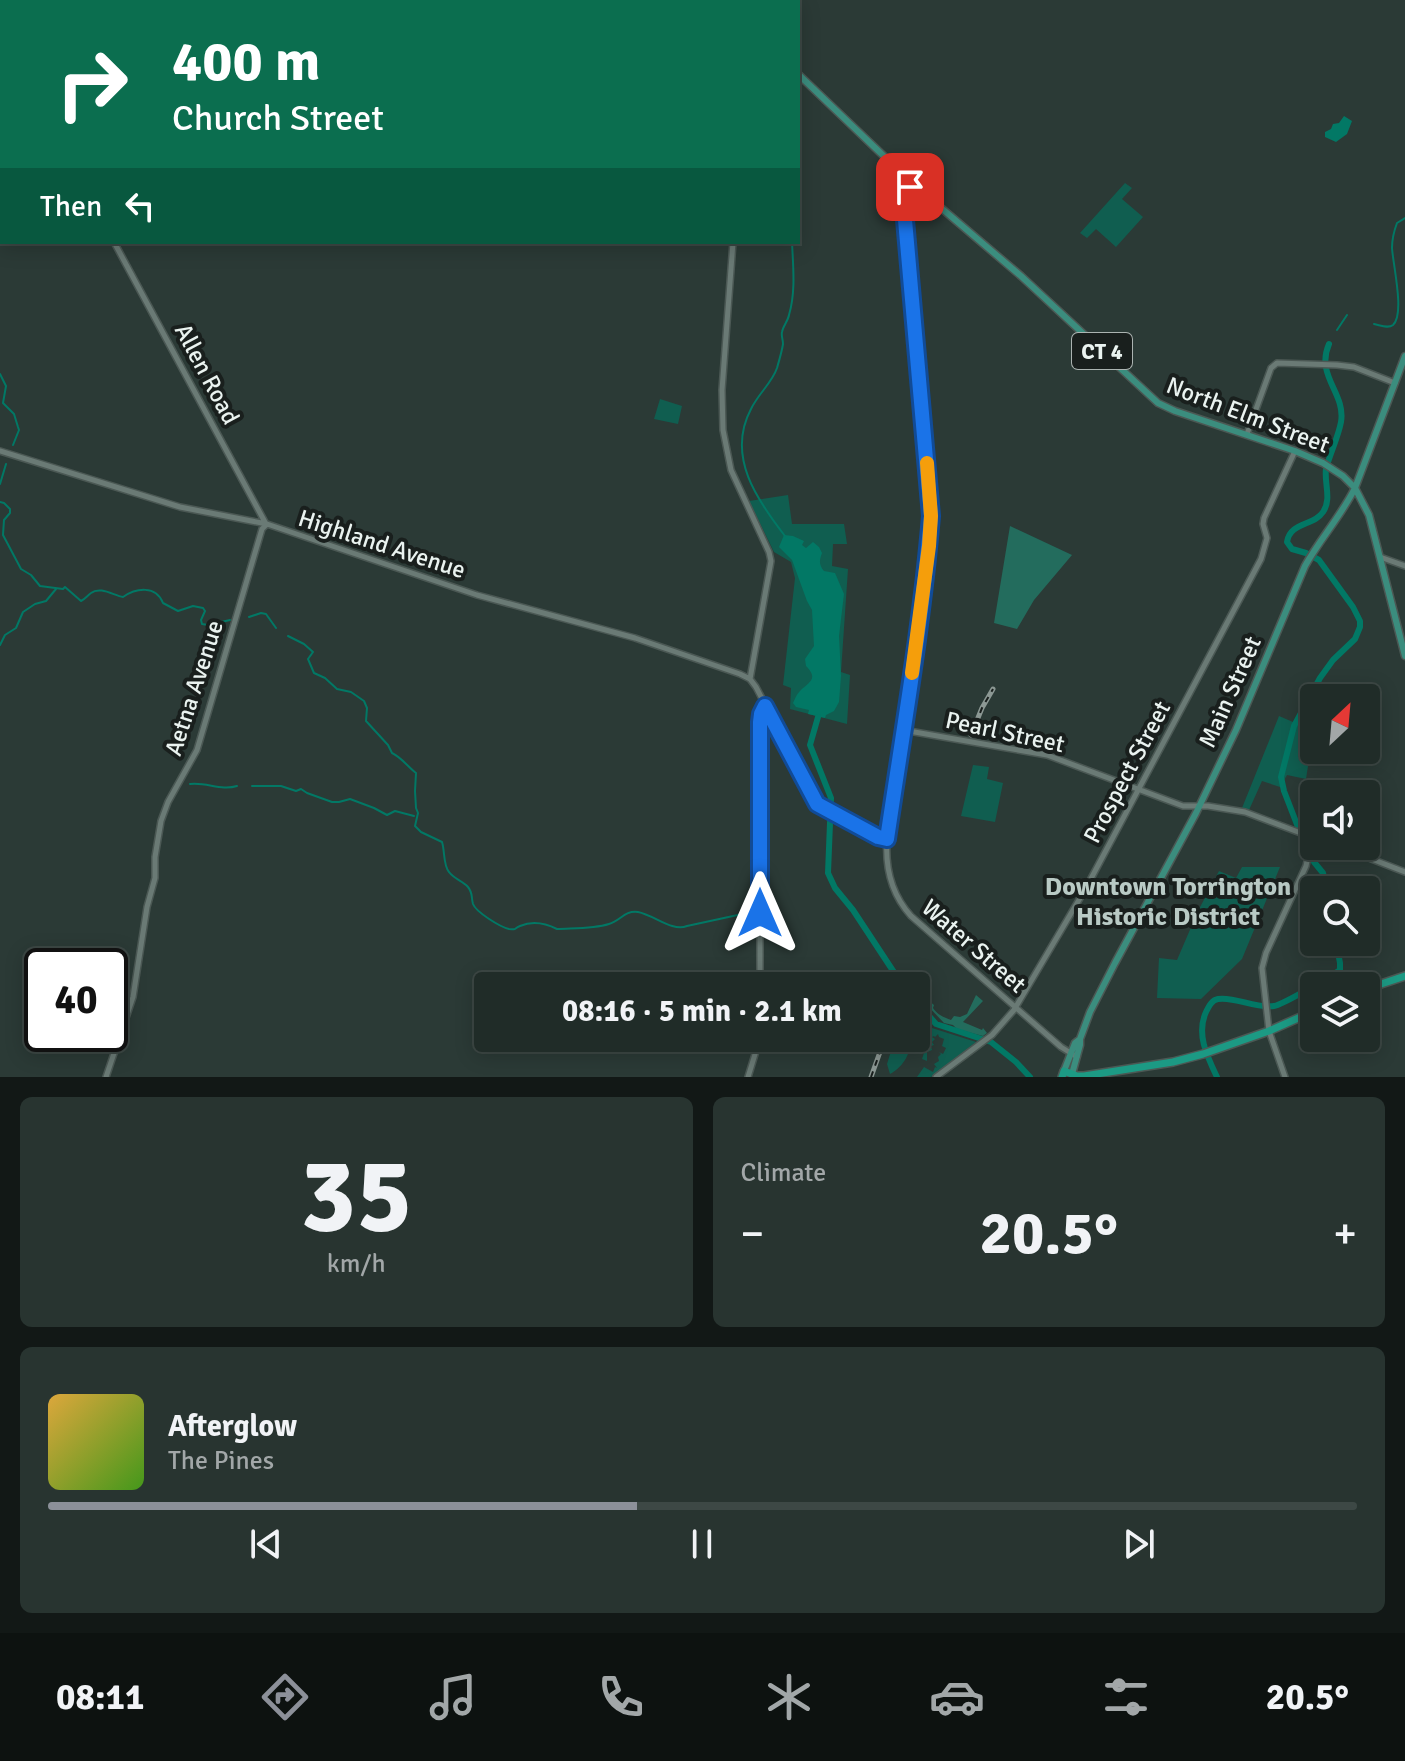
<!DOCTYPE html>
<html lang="en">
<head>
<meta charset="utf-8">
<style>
	:root { --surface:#202c28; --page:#283430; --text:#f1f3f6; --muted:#a2a7a8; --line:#3d4845; --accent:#8c9099 }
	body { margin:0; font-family:Signika,sans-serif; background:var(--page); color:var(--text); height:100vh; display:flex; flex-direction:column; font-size:30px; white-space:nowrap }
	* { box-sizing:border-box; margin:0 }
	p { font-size:26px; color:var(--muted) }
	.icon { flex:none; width:44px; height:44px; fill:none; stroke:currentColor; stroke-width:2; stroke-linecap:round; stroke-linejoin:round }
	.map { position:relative; height:1077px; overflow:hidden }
	.sheet { display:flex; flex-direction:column; gap:20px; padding:20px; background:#121816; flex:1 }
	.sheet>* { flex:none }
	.top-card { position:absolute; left:0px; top:0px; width:800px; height:244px; box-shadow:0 4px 20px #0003,0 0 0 2px var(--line); background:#0b6e4f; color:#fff; overflow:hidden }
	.needle { width:52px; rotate:26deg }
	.fabs { position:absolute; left:1300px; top:684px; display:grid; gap:16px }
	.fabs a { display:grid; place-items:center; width:80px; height:80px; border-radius:8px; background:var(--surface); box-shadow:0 4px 20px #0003,0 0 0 2px var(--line); font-size:40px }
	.speed { position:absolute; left:24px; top:948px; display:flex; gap:16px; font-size:40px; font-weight:700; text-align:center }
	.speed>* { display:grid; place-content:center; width:104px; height:104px; border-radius:50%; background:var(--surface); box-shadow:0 4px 20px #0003,0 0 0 2px var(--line); line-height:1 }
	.speed .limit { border:4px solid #111; border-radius:12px; background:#fff; color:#111 }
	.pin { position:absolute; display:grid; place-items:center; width:68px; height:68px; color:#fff; margin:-34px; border-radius:16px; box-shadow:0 4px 12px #0006 }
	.me { position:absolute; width:88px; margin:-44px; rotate:0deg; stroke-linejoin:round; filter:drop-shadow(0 0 6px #0008) }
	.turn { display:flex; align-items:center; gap:28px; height:168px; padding:0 40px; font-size:36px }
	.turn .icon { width:104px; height:104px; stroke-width:2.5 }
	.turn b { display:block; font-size:56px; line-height:68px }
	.then { display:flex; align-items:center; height:76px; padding:0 40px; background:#0003; gap:16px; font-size:30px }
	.big { font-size:60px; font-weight:700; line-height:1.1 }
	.sheet .tile { flex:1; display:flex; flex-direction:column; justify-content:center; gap:12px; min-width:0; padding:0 28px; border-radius:12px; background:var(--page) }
	.sheet .dial { align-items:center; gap:0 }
	.dial b { font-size:104px; line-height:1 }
	.song { display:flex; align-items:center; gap:24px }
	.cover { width:96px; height:96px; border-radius:12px; background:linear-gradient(135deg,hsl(40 70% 55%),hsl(100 70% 35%)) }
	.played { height:8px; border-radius:4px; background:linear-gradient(90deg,var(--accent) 45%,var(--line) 45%) }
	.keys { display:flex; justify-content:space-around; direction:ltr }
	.heat { display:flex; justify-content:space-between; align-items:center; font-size:44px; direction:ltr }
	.sheet .tiles { flex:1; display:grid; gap:20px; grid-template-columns:1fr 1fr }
	.tile:last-child { grid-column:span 2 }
	.trip { position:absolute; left:474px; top:972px; width:456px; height:80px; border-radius:8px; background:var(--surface); box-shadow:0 4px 20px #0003,0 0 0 2px var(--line); font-weight:700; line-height:80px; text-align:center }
	.dock { display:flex; height:128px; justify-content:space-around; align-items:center; background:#0d1210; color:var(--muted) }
	.dock .icon { width:56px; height:56px }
	.dock .on { color:var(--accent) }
	.dock b { font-size:36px; color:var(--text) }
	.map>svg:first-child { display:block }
	.green { fill:#105e50 }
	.forest { fill:#236c5d }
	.water { fill:#027865 }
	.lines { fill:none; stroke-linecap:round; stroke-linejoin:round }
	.stream { stroke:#027865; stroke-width:2 }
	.river { stroke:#027865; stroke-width:6 }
	.secondary-casing { stroke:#4b5854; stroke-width:8 }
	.primary-casing { stroke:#4b5854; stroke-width:9 }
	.highway-casing { stroke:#4b5854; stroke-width:10 }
	.secondary { stroke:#6a7a75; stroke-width:5 }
	.primary { stroke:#3b8d7e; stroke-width:6 }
	.highway { stroke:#1c9a84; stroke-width:7 }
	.rail-casing { stroke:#8c9894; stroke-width:5 }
	.rail { stroke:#191f1d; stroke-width:2; stroke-dasharray:6; stroke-linecap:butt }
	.route-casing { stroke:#114b97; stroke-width:20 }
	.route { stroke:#1a73e8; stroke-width:14 }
	.slow { stroke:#f59e0b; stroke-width:14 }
	.labels { text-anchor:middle; stroke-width:8; stroke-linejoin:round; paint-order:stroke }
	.shield { fill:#191f1d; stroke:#abb3b1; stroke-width:2 }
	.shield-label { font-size:22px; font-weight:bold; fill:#eaf3f0 }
	.street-label { font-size:24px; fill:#eaf3f0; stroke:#191f1d }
	.neighbourhood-label { font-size:26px; font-weight:bold; fill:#b9cac5; stroke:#191f1d }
</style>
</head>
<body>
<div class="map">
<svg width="1405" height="1077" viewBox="0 0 1405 1077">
	<rect width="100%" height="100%" fill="#2b3a36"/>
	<path class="green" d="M 306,0 L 609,0 L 610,2 L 309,2 Z
		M 1125,183 L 1132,188 L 1122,199 L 1143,217 L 1116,247 L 1096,229 L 1087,238 L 1080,233 Z
		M 660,399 L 682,406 L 678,424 L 654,419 Z
		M 788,495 L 792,524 L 844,524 L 847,544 L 833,544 L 832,566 L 848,569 L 841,672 L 850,675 L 847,724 L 790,709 L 791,688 L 783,685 L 795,578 L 791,562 L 774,552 L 749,501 Z
		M 1279,716 L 1314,731 L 1314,742 L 1305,740 L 1308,766 L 1306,779 L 1287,775 L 1280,787 L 1262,781 L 1249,810 L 1242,808 Z
		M 973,765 L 989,767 L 987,779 L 1003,783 L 995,822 L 961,816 Z
		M 1242,867 L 1280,867 L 1242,959 L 1201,999 L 1157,998 L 1159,958 L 1177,960 L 1198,911 L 1219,871 L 1236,878 Z
		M 916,1013 L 931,1030 L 932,1028 L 976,1042 L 931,1077 L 917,1077 L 924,1067 L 933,1072 L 935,1067 L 937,1068 L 934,1064 L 939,1061 L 938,1057 L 941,1054 L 939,1052 L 943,1054 L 946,1048 L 942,1046 L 944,1039 L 939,1037 L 938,1034 L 935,1037 L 934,1036 L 932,1037 L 935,1039 L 932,1042 L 934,1045 L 931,1046 L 932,1050 L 927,1052 L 927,1061 L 922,1059 L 927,1044 L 924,1039 L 927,1030 L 925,1027 L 919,1027 L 916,1033 Z
		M 895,1038 L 914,1038 C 909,1053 905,1066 890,1074 L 887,1064 Z"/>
	<path class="forest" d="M 1010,526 L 1072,555 L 1034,600 L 1017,629 L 994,623 Z
		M 976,995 L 983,1001 L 963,1022 L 982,1030 L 983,1028 L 987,1033 L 983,1036 L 957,1029 L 953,1025 L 944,1023 L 925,1003 L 928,1000 L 934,1005 L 933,1008 C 938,1015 943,1017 951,1020 L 954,1016 L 960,1017 L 967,1014 Z"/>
	<path class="water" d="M 1344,116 L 1352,121 L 1347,134 L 1336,142 L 1325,137 L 1325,132 L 1331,129 L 1333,124 L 1339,123 Z
		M 784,535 L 793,536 L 804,541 L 802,545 L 806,548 L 813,542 L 819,547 L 822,553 C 819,561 819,565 824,571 L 835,573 L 844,594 L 839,636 L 841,676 L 839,702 L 834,711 L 826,715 L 825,718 L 808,714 L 809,710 L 796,707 L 793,703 C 795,699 796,695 800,691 C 809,682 819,679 806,666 L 805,659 L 814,646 L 812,610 L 807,601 L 792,560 L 779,547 Z"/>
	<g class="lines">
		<path class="stream" d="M 658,0 L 659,2
			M 1374,324 C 1380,325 1388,329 1393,325 C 1405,314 1393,265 1392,248 C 1392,239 1394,231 1397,223 L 1405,218
			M 1337,330 L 1347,315
			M 0,374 L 6,386 L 3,403 L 14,414 L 18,427 L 19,430 L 13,445
			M 0,484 L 6,464
			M 0,502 L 4,503 L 10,509 L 10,513 L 4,520 L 3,535 L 21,569 L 31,575 L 40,586 L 63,589 L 65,587 L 81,601 C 85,599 88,595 91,593 C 100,586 113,595 123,597 C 136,588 156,585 163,603 L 178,611 L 193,606 L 203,608 L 205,611 L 201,620 L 202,624 L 208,625 L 230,620
			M 785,536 C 757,500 726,456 751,409 C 758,394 772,383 777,368 C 779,361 782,351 783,344 C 783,339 781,336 782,332 C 783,326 788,321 789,315 C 796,291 793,266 792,242
			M 249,617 L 261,613 L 266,614 L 276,628
			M 288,636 L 304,644 L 313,652 L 308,659 L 314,673 L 325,678 L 337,689 L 351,692 L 364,701 L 367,708 L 366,721 L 388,745 L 392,753 C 401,757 409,768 416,773 L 415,791 L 416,808 L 418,813 L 415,826 L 421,832 L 442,842 C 445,851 443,865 449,872 C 454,879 463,881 468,887 C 473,893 471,897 473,904 C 476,912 500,927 509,929 C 517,930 513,929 520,926 C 532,921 545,923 557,929 C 573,928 593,929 609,924 C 620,921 625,910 638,912 C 654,915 672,932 687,926 L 747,913 L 756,912
			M 0,645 L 5,635 L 16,628 L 23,612 L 35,604 L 46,601 L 56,589
			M 190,784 C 207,782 221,791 237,786
			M 252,786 L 281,786 L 296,791 L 301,789 L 307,793 L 332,802 L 339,802 L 350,799 L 374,808 L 387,815 L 395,811 L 414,816"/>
		<path class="river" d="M 818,717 L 810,745 L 831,798 L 828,873 L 835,888 L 853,910 L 903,986
			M 1328,890 L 1323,873 L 1314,862 L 1303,840 L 1284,791 L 1281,777 L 1294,726 L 1320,678 L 1333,660 L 1355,639 L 1360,627 L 1360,621 L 1353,607 L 1319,560 L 1306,553 L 1292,549 L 1287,542 C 1290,522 1314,526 1323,512 C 1332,499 1324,483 1326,469 C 1330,453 1338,438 1341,422 C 1346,393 1315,376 1329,344
			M 916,1001 L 936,1024 L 991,1042 L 1016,1062 L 1030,1077
			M 1217,1077 C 1207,1056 1196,1034 1206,1012 C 1209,1006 1212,1000 1218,999 C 1234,996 1256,1009 1274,1006 C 1282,1005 1332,976 1340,970 L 1340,963 L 1336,942"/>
		<defs>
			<path id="secondary" d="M 612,0 L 614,2
				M 0,32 L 2,34
				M 913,184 L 903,197 L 931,516 C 923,624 903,732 887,839 C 885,868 891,894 911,916 L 1061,1047 L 1077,1057
				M 114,242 L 266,524
				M 733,242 L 722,390 L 723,430 L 731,470 L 769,552 L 771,561 L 750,679
				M 1247,434 L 1271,368 L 1277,363 L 1337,365 L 1354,367 L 1395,383
				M 0,451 L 180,507 L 267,524 L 477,595 L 635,638 L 740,674 L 750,679 L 756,687 L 817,804 L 878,837 L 887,839
				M 1380,557 L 1405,566
				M 903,730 L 1047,755 L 1183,806 L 1208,806 L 1245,812 L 1314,838
				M 1338,846 L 1405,872
				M 760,986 L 760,722 L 761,714 L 765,706
				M 106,1077 L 133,997 L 147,907 L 155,878 L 155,857 L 161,821 L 168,802 L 197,750 L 262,529 L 266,525
				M 748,1077 L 760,1038
				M 936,1077 L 992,1035 L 1014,1010 L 1086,888 L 1261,559 L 1267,538 L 1263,524 L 1264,518 L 1295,451
				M 1285,1077 L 1269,1031 L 1262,968 L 1266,953 L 1306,866 L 1312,837"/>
			<path id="primary" d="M 743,0 L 744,2
				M 798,74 L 913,184 L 1021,276 L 1158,403 L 1175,411 L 1295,451 L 1323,463 L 1343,476 L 1355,488 L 1369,515 L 1405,656
				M 1064,1071 L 1075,1043 L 1080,1039 L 1090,1012 L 1115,963 L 1196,813 L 1236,730 L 1305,566 C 1320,539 1341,516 1355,488 L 1405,356
				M 1072,1074 L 1080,1045 L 1080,1039"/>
			<path id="highway" d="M 1366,989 L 1405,976
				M 1062,1077 L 1064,1071 L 1077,1076 L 1084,1076 L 1173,1062 L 1203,1054 L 1269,1031 L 1314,1011"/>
		</defs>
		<use href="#secondary" class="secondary-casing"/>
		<use href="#primary" class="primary-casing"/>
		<use href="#highway" class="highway-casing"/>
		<use href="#secondary" class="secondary"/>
		<use href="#primary" class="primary"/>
		<use href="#highway" class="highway"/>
		<defs>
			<path id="rail" d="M 971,735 L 982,708 L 993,689
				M 903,986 L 907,973
				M 871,1077 L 885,1038"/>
		</defs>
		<use href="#rail" class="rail-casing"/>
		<use href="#rail" class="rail"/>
	</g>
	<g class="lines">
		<defs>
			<path id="route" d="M 760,913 L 760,722 L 761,714 L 765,706 L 817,804 L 878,837 L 887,839 C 903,731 922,624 931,516 L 903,197 L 910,187"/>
		</defs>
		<use href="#route" class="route-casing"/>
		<use href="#route" class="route"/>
		<path class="slow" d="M 912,673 L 929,546 L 931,516 L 927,463"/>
	</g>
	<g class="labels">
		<rect class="shield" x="1072" y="333" width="60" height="36" rx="6"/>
		<g class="shield-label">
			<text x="1102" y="359">CT 4</text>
		</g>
		<g class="street-label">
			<text transform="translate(207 374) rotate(62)" y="8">Allen Road</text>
			<text transform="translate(1248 415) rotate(21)" y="8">North Elm Street</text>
			<text transform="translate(382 544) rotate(18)" y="8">Highland Avenue</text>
			<text transform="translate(194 688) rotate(-72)" y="8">Aetna Avenue</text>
			<text transform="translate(1230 692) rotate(-66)" y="8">Main Street</text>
			<text transform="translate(1005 732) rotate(12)" y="8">Pearl Street</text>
			<text transform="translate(1127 772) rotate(-62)" y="8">Prospect Street</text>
			<text transform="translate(974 946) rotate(41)" y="8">Water Street</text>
		</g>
		<g class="neighbourhood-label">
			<text x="1168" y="895">Downtown Torrington<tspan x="1168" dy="30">Historic District</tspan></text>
		</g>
	</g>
</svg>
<div class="fabs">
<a><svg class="needle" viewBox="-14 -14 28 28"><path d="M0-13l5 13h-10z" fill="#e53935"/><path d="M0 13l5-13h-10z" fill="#a2a7a8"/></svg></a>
<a><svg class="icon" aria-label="sound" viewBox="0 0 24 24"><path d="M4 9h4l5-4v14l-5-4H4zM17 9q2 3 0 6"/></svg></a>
<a><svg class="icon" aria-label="search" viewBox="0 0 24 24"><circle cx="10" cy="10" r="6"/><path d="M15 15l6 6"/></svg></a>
<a><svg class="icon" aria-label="layers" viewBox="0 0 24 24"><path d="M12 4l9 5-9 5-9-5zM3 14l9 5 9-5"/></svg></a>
</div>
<div class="speed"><div class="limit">40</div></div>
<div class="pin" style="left:910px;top:187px;background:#d93025"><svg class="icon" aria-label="arrive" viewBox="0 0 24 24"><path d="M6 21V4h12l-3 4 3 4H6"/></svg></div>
<svg class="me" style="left:760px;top:913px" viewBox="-20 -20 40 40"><path d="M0-17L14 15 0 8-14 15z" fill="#1a73e8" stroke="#fff" stroke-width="4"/></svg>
<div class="trip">08:16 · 5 min · 2.1 km</div>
<div class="top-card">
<div class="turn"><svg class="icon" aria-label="right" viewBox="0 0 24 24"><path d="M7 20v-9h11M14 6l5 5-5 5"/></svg><div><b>400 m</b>Church Street</div></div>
<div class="then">Then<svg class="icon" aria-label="left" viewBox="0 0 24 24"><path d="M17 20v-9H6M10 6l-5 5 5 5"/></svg></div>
</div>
</div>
<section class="sheet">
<div class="tiles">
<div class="tile dial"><b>35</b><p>km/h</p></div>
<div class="tile"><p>Climate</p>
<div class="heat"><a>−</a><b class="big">20.5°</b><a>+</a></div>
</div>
<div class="tile">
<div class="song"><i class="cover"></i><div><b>Afterglow</b><p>The Pines</p></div></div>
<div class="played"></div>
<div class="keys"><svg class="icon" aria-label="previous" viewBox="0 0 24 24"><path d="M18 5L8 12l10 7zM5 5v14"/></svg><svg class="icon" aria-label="pause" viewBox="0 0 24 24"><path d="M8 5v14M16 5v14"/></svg><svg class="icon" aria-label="next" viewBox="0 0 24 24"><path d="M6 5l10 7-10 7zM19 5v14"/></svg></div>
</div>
</div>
</section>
<nav class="dock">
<b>08:11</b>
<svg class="icon on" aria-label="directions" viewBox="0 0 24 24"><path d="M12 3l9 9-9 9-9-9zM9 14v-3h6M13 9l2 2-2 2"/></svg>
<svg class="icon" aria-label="music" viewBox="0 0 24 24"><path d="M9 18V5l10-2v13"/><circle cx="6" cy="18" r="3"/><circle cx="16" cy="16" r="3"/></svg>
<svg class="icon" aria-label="phone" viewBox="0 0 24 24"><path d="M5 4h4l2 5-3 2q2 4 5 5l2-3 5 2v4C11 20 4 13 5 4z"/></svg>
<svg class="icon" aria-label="climate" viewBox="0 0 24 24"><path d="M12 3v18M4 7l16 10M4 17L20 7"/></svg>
<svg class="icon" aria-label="car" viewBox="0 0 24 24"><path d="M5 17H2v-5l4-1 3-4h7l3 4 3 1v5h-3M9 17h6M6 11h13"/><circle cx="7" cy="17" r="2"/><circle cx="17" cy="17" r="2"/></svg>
<svg class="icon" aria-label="filters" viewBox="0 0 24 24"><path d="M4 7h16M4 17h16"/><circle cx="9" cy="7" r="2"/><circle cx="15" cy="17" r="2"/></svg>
<b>20.5°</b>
</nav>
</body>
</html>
